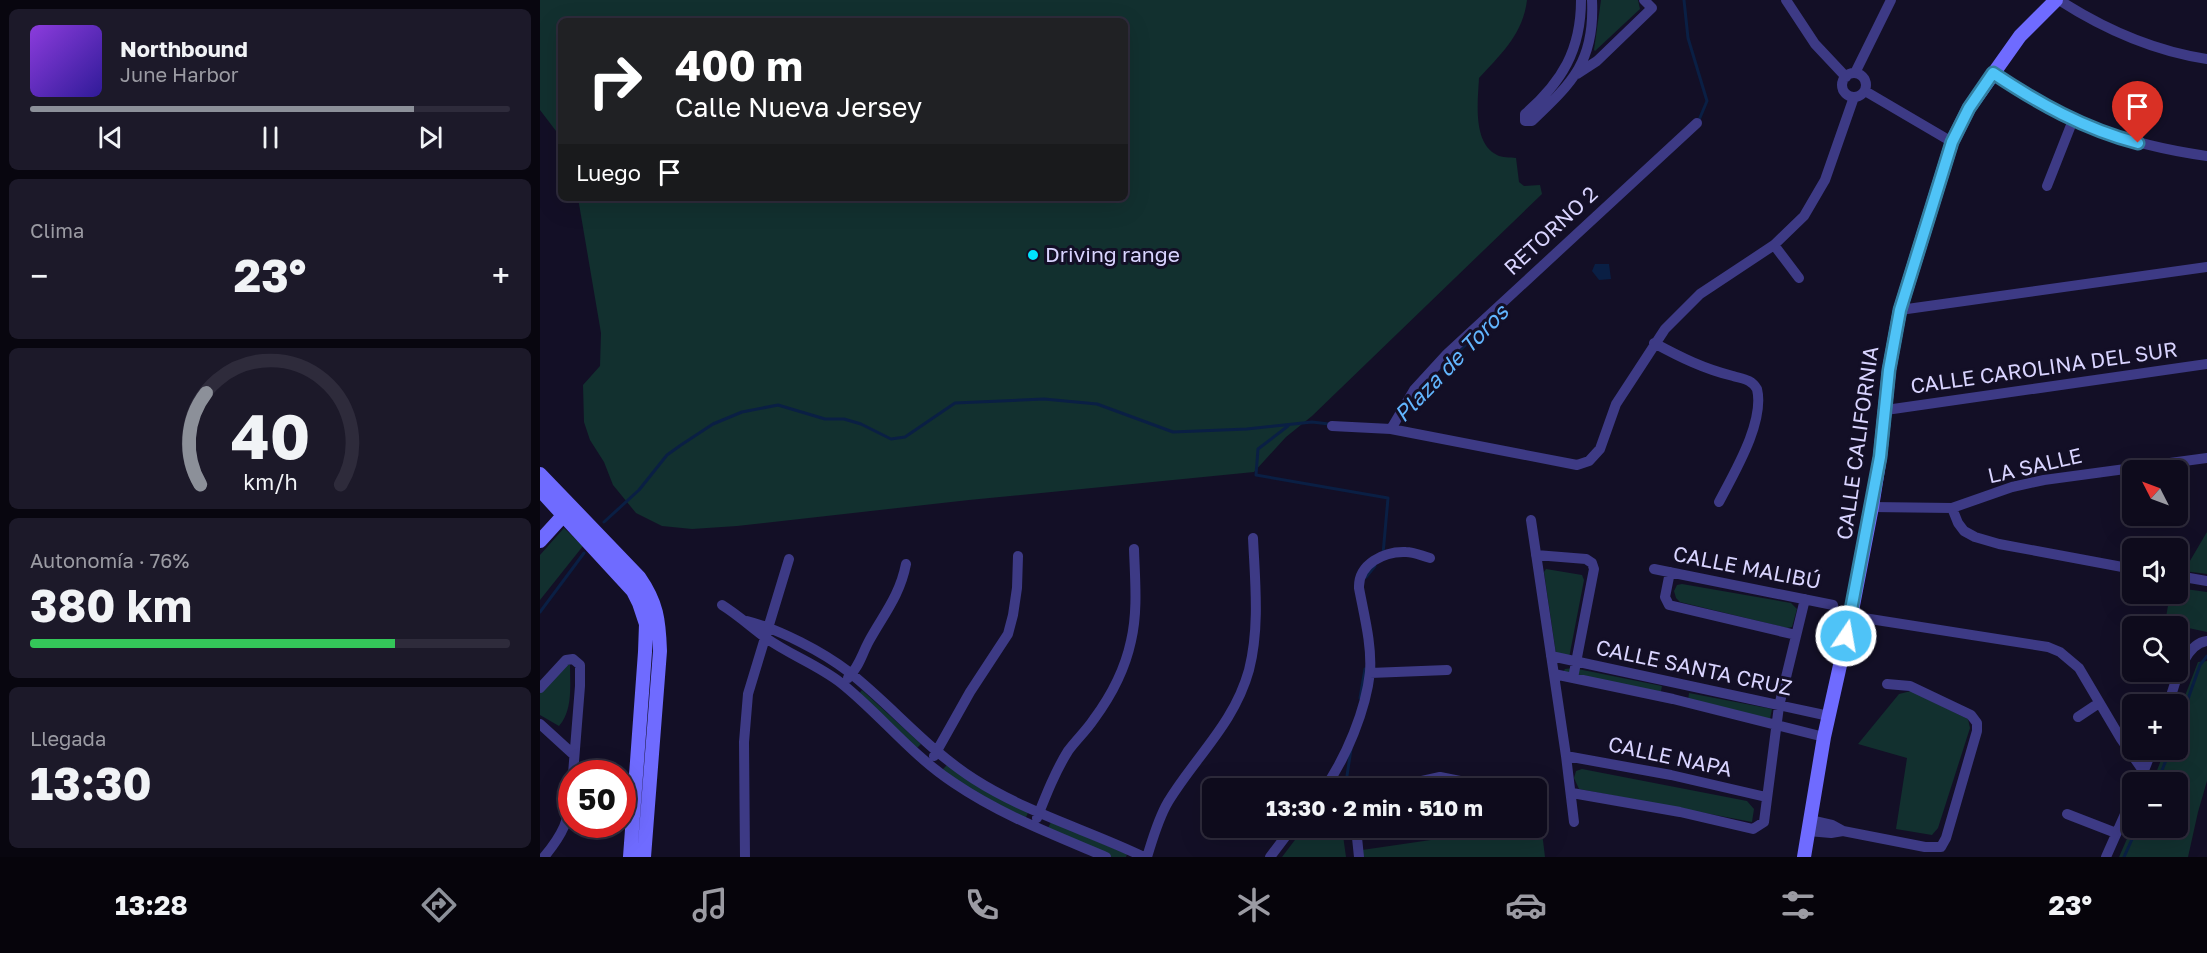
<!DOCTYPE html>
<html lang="es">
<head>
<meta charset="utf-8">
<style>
	:root { --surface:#0e0b1c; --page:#1c1929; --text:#f1f3f6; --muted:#9b9ba3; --line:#2e2b3b; --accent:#8c9099 }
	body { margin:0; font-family:"Golos Text",sans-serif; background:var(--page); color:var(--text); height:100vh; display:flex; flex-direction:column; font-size:22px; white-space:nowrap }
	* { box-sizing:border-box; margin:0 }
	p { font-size:20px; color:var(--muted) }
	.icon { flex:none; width:33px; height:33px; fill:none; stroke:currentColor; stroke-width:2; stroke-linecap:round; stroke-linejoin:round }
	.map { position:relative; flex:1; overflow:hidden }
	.details { display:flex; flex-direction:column; gap:9px; padding:9px; background:#08060f; width:540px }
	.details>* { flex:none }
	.hud { position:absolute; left:18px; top:18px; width:570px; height:183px; border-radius:9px; box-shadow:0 6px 24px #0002,0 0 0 2px var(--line); background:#202124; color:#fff; overflow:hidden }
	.needle { width:39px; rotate:312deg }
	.fabs { position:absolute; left:1582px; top:460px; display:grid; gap:12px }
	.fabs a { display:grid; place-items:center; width:66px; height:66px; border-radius:9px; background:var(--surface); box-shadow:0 6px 24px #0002,0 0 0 2px var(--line); font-size:30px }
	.speed { position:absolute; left:18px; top:760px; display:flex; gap:12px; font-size:30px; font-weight:700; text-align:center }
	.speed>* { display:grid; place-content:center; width:78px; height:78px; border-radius:50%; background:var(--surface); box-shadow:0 6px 24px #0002,0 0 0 2px var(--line); line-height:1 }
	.speed .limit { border:9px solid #d22; background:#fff; color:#111 }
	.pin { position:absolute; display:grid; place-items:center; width:51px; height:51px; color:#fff; margin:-62px -26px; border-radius:50% 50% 50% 0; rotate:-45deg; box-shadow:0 0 6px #0007 }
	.pin .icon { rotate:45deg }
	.me { position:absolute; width:66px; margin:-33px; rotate:12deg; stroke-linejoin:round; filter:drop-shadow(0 0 4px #0008) }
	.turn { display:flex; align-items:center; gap:21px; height:126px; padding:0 18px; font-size:27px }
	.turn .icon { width:78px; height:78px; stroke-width:2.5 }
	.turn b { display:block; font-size:42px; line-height:51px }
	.then { display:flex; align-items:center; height:57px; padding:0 18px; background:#0003; gap:12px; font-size:22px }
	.big { font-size:45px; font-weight:700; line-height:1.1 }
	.details .card { flex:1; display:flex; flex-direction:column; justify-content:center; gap:9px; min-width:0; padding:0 21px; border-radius:9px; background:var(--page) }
	.details .dial { align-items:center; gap:0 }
	.dial svg { height:156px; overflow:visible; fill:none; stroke:var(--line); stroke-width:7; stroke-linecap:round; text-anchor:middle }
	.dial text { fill:var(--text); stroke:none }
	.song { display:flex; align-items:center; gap:18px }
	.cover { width:72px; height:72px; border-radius:9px; background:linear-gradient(135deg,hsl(270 70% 55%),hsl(250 70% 35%)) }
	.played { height:6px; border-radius:3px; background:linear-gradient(90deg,var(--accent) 80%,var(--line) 80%) }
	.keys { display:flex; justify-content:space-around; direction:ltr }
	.heat { display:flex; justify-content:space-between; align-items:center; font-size:33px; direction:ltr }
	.charge { height:9px; border-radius:4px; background:linear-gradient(90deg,#34c759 76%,var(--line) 0) }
	.trip { position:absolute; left:662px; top:778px; width:345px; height:60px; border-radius:9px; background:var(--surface); box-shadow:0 6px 24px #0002,0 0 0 2px var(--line); font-weight:700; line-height:60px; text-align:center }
	.menu { display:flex; height:96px; justify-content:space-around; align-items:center; background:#06040b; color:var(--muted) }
	.menu .icon { width:42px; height:42px }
	.menu .active { color:var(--accent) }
	.menu b { font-size:27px; color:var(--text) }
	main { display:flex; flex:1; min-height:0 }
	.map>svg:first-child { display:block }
	.green { fill:#12302f }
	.water { fill:#0a1f44 }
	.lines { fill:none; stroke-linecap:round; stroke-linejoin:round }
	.stream { stroke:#0a1f44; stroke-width:3 }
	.street { stroke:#3d3a85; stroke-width:10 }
	.secondary { stroke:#6f6bff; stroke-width:14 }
	.route-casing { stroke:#337fa1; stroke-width:15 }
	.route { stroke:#4fc3f7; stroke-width:10 }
	.poi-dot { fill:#00e5ff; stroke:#130f26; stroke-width:2 }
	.labels { text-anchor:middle; stroke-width:6; stroke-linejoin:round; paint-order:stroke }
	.street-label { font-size:21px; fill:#d9d4ff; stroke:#130f26 }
	.poi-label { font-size:21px; fill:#d9d4ff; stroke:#130f26; text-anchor:start }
	.water-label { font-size:22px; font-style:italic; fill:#62b6ff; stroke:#130f26 }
</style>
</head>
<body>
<main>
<section class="details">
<div class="card">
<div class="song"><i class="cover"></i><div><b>Northbound</b><p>June Harbor</p></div></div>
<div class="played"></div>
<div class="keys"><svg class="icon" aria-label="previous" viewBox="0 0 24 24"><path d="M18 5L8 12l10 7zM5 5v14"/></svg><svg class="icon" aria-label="pause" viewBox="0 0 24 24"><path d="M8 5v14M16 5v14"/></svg><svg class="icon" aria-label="next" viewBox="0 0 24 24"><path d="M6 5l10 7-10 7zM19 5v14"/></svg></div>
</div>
<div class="card"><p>Clima</p>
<div class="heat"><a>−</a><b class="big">23°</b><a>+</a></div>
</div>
<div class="card dial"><svg viewBox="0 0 100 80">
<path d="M14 69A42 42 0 1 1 86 69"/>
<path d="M14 69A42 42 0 0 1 17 22" stroke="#8c9099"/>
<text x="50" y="56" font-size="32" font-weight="700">40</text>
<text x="50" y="72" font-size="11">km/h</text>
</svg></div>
<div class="card"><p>Autonomía · 76%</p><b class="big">380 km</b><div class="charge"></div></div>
<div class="card"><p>Llegada</p><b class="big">13:30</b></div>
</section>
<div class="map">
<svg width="1667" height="857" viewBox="0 0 1667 857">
	<rect width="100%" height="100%" fill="#130f26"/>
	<path class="green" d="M 0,0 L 987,0 C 983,34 961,54 939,78 C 938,100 932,143 957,155 C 962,158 970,157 976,158 L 979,182 L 984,186 L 1000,185 L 1002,194 L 772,416 L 746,437 L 714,472 L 429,500 L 197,526 L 152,529 L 122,526 L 96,513 L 73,485 L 64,462 L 50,440 L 44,422 L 43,385 L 60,366 L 61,333 L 38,198 L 585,198 L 585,21 L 21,21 L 21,143 L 16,131 L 0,110 Z
		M 1061,0 L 1098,0 L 1100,9 L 1055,51 L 1054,50 Z
		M 24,528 L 43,546 L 0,600 L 0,555 Z
		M 1667,532 L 1667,574 L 1644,571 Z
		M 1006,569 L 1042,575 L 1044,580 L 1029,658 L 1016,654 L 1004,572 Z
		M 1142,584 L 1251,603 L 1257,609 L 1252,627 L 1247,628 L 1140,602 L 1136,598 L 1134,591 L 1137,585 Z
		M 1638,588 L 1667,592 L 1667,632 L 1625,623 L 1630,594 L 1638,594 Z
		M 1667,661 L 1667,781 L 1658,812 L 1648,857 L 1579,857 L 1593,825 L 1593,828 L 1638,828 L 1638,783 L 1612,783 L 1625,750 L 1638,750 L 1638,714 L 1658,662 Z
		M 23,662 L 30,665 C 30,686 33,710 19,726 L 0,715 L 0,684 Z
		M 1033,668 L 1122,686 L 1120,696 L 1022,673 L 1025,669 Z
		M 322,690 L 381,744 L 377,748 L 318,695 Z
		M 1371,691 L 1428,719 L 1430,728 L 1398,828 L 1392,835 L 1356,829 L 1367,758 L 1318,744 L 1359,694 Z
		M 1149,693 L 1232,709 L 1230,719 L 1148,701 Z
		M 407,765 L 488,813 L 485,819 L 429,789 L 402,770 Z
		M 1042,769 L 1207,801 L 1214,809 L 1212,822 L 1039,789 L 1034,778 L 1036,771 Z
		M 511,822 L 587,854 L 586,857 L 570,857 L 507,830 Z
		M 1001,824 L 1005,857 L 823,857 L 822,850 L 973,828 L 996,828 L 996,825 Z
		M 764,828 L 802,828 L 806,857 L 742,857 Z"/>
	<path class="water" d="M 1055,264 L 1069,264 L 1071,279 L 1059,280 L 1052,271 Z"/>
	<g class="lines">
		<path class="stream" d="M 1144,0 L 1148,38 L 1167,101 L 1159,120
			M 900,370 L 949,322
			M 748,426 L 718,449 L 716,475 L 848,498 L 843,554
			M 64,522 L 99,490 L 127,455 L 141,445 L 173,424 L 202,412 L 238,405 L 285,419 L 304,419 L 321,424 L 351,439 L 365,437 L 415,403 L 504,399 L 557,404 L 633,432 L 707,429 L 772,422 L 789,424
			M 826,577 L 835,566
			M 0,612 L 44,553
			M 820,698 L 825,669
			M 1638,727 L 1660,665 L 1667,656
			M 1617,783 L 1630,750
			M 805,789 L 811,749
			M 1584,857 L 1597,828"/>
		<path class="street" d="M 1041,0 C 1041,50 1022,82 985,114 L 985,121 L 992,121 C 1033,82 1055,61 1052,0
			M 1246,0 L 1275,44 L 1306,77
			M 1519,0 C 1564,29 1614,51 1667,59
			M 1315,73 L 1351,0
			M 1453,73 C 1524,121 1582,144 1667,156
			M1302 85a12 12 0 1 1 24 0a12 12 0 1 1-24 0Z
			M 1037,74 L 1057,61 L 1112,8 L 1104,0
			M 1325,91 L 1412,142
			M 1507,186 L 1533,120
			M 1234,245 L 1259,278
			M 1360,310 L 1667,267
			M 1114,343 C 1140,357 1164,369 1193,376 C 1203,379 1211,379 1217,389 C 1225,422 1194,473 1179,502
			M 1346,410 L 1667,364
			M 792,426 L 851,429 L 1037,465 L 1049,461 L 1060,449 L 1076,404 L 1125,329 L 1160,294 L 1234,245 L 1264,216 L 1285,180 L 1314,97
			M 851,429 L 874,390 L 907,354 L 1157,123
			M 1332,507 L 1412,508 L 1472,487 L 1504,480 L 1667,458
			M 1412,508 L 1418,523 L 1424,531 L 1435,537 L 1459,544 L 1593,569
			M 991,520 L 1026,756 L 1034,822
			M 996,555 L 1046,559 L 1052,563 L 1054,569 L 1033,678
			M 1114,569 L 1293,605
			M 1130,572 L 1125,597 L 1129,605 L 1256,635
			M 1638,576 L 1667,581
			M 182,605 C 198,615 211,627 226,638 C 250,655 278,665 301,683 C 340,714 371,755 414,783 C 461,815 514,835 566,857
			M 1311,616 L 1508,647 L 1520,652 L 1539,668 L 1581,739 L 1604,772
			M 207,621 C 239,629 283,652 309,672 C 352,706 387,749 434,779 C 487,813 548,830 604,857
			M 1011,656 L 1289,716
			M 830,673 L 907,670
			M 1014,674 L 1133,699 L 1284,737
			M 308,678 C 320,665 321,656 329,641 C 344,614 360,595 366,564
			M 0,688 L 26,660 L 33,659 L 40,665 L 40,686 L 33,774
			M 1628,705 C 1635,685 1643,644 1667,641
			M 1538,717 L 1559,703
			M 0,724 L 34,755
			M 394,756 L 430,692 L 468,634 L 473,615 L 477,588 L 478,556
			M 1026,756 L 1131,775 L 1226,797
			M 1599,783 L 1612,750
			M 784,789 C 806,758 826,710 830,672 C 832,645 824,615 819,588 C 818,564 844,551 866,552 C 874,552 882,556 890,558
			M 846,789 L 900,777 L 925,782
			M 1032,793 L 1140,812 L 1213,829 L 1224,822 L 1239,706 L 1265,599
			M 1527,814 L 1576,833
			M 497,818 C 506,795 515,772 528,751 C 536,740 546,731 554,719 C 571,696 585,669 591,641 C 598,611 595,580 594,549
			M 1270,820 L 1292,825 L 1303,831 L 1385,847 L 1401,847 L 1406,838 L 1437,731 L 1437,723 L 1431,715 L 1370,686 L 1347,684
			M 816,828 L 819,857
			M 1268,831 L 1291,833 L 1303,831
			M 4,857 C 23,834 29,821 32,791
			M 205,857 L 204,742 L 208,694 L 249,559
			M 607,857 C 613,838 618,819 628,802 C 656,756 694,724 709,670 C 720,627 715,581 713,538
			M 730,857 L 752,828
			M 1566,857 L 1593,796"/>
		<path class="secondary" d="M 0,474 L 99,577 C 117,603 119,620 120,651 L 104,857
			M 0,490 L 93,591 L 99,603 L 106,624 L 105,652 L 90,857
			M 0,541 L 30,508
			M 1264,857 L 1284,737 L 1311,616 L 1332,507 L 1340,457 L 1349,370 L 1360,310 L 1412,142 L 1429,108 L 1480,36 L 1516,0"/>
	</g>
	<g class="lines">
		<defs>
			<path id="route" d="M 1306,636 L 1340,457 L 1349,370 L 1360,310 L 1412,142 L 1429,108 L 1453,73 C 1498,103 1544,129 1598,143"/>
		</defs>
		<use href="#route" class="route-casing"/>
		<use href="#route" class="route"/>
	</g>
	<circle class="poi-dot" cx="493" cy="255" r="6"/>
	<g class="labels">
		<g class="street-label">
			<text transform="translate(1011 231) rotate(-43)" y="7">RETORNO 2</text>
			<text transform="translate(1504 368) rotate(-8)" y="7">CALLE CAROLINA DEL SUR</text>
			<text transform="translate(1318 443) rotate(-82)" y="7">CALLE CALIFORNIA</text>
			<text transform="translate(1495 466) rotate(-13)" y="7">LA SALLE</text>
			<text transform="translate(1207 568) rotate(11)" y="7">CALLE MALIBÚ</text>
			<text transform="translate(1154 668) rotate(12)" y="7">CALLE SANTA CRUZ</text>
			<text transform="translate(1130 757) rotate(12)" y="7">CALLE NAPA</text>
		</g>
		<g class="poi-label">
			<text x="505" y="262">Driving range</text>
		</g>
		<g class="water-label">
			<text transform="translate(911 363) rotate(-46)" y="8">Plaza de Toros</text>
		</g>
	</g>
</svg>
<div class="fabs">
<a><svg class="needle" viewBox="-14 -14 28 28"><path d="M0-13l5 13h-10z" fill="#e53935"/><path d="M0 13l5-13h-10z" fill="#9b9ba3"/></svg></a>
<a><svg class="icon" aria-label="sound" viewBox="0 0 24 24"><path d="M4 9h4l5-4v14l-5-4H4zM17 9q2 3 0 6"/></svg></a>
<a><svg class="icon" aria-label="search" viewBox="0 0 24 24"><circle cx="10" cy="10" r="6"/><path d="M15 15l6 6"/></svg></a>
<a>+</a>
<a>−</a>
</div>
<div class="speed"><div class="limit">50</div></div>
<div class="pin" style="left:1598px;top:143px;background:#d93025"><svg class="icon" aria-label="arrive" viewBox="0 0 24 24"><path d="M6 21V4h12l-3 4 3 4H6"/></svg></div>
<svg class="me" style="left:1306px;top:636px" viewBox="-20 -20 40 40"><circle r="17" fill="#4fc3f7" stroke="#fff" stroke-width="3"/><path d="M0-11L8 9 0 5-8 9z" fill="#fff"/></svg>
<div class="trip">13:30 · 2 min · 510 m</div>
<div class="hud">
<div class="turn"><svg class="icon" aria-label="right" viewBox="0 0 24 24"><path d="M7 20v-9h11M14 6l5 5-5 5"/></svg><div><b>400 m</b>Calle Nueva Jersey</div></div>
<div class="then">Luego<svg class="icon" aria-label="arrive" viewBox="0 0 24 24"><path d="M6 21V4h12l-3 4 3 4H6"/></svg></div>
</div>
</div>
</main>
<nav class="menu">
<b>13:28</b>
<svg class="icon active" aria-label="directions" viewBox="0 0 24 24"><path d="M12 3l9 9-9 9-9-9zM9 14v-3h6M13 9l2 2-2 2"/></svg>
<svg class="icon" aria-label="music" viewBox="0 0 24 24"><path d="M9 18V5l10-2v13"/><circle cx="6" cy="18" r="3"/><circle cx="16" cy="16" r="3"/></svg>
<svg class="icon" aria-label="phone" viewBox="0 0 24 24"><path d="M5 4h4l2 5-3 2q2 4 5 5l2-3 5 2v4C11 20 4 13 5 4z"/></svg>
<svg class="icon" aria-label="climate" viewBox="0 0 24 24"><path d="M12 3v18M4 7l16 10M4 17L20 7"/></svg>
<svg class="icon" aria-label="car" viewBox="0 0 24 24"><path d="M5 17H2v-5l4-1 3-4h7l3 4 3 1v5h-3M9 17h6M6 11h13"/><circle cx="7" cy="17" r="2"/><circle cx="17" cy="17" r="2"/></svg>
<svg class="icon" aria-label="filters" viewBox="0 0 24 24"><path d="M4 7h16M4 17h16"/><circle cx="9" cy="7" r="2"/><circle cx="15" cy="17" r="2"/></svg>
<b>23°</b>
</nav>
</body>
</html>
